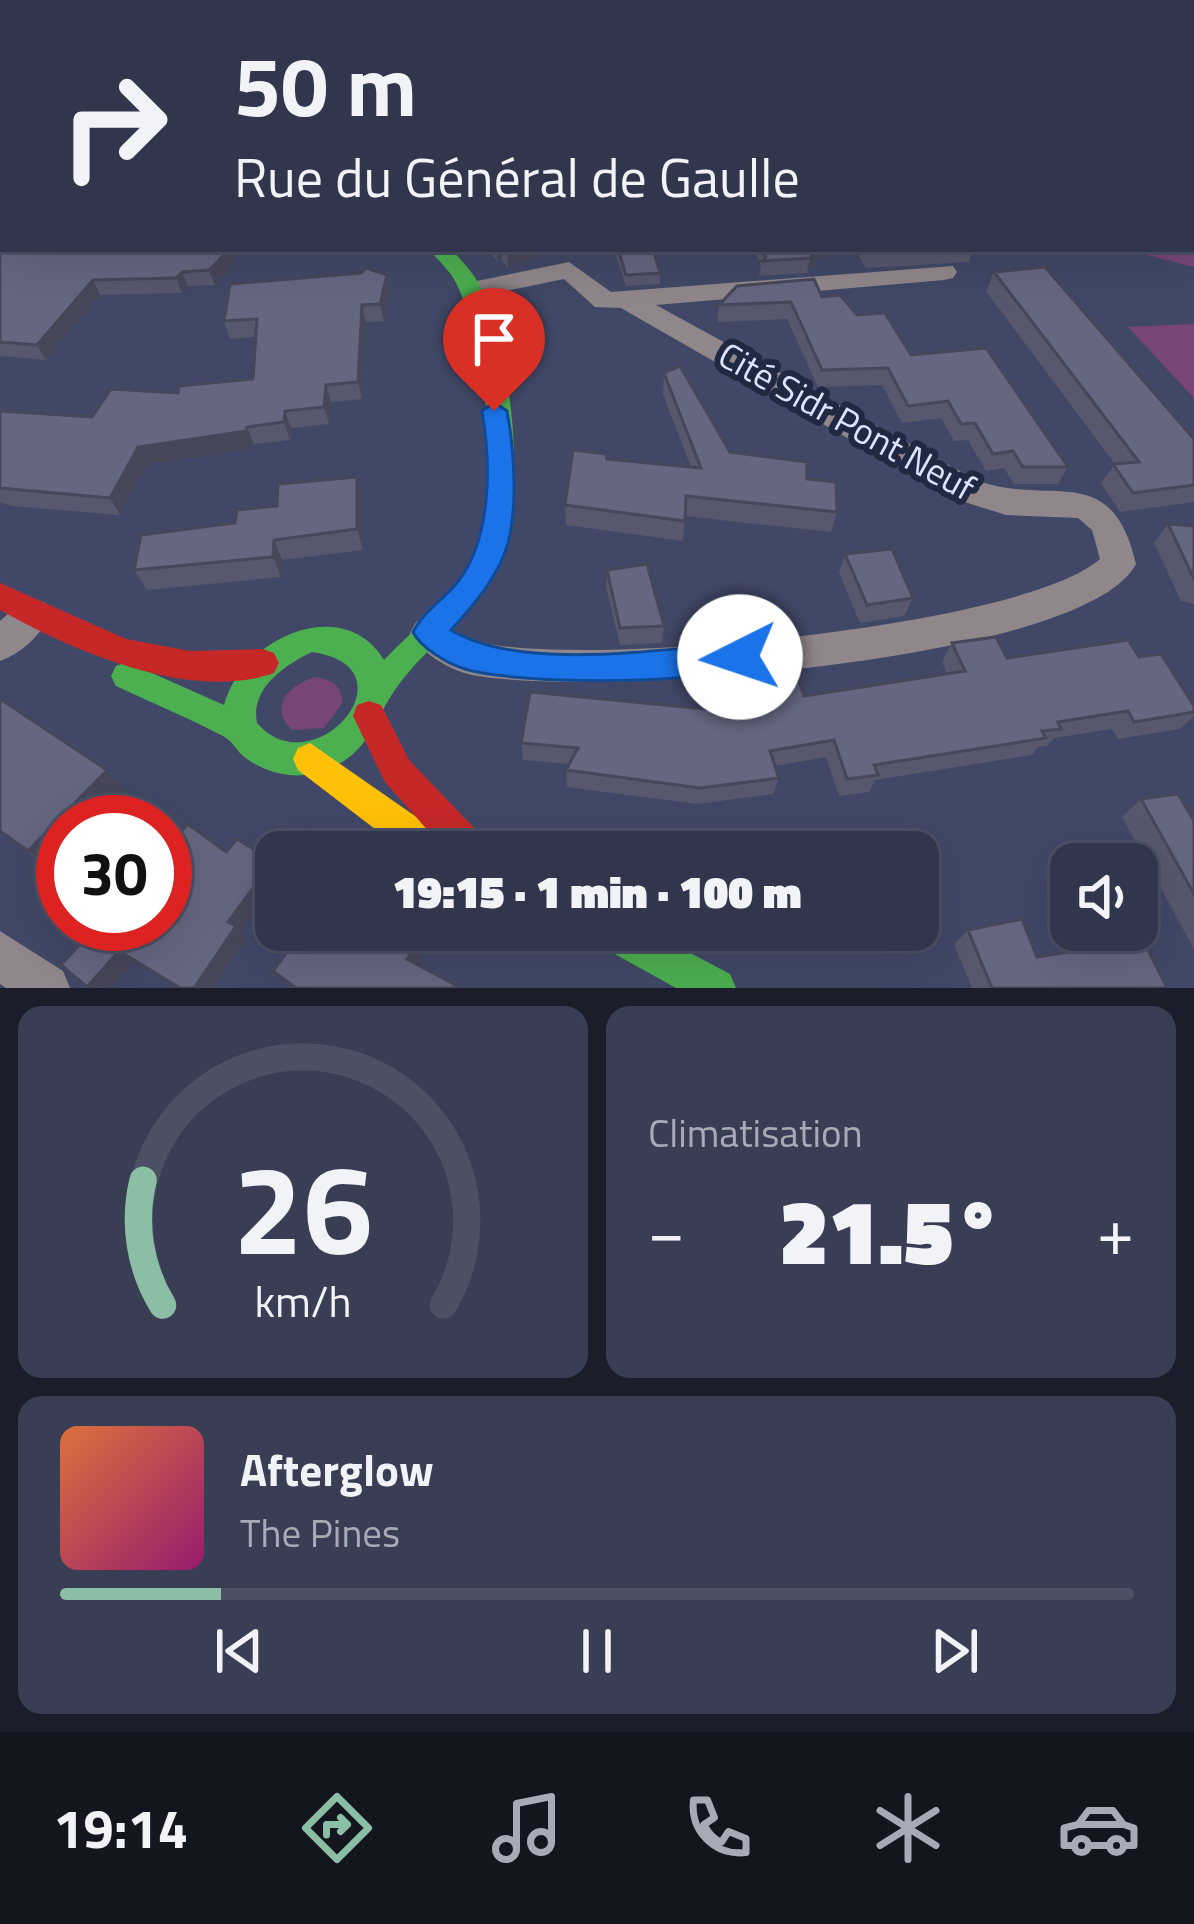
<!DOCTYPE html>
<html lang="fr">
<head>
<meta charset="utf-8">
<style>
	:root { --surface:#31364d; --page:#393e54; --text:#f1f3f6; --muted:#a8abb6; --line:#4c5065; --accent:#8abfa5 }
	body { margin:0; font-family:"Titillium Web",sans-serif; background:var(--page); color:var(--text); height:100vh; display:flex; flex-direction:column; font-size:45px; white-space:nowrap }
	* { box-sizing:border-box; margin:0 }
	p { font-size:39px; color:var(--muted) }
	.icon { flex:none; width:66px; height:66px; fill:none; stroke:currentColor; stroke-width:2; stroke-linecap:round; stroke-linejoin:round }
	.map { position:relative; height:988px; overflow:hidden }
	.drawer { display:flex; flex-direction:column; gap:18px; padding:18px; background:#1b1e2a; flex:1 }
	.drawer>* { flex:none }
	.banner { position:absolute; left:0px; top:0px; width:1194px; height:252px; box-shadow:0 12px 48px #0002,0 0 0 3px var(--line); background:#31364d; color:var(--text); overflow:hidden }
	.buttons { position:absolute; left:1050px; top:843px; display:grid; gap:24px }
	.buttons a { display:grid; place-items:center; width:108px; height:108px; border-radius:24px; background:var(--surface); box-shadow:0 12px 48px #0002,0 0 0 3px var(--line); font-size:60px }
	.speed { position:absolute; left:36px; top:795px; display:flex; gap:24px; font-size:60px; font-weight:700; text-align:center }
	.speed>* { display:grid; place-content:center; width:156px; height:156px; border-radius:50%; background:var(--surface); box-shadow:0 12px 48px #0002,0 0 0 3px var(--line); line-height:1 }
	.speed .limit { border:18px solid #d22; background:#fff; color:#111 }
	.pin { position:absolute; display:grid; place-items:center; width:102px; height:102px; color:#fff; margin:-123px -51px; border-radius:50% 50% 50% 0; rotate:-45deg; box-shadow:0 0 12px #0007 }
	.pin .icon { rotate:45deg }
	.me { position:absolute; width:132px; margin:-66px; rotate:266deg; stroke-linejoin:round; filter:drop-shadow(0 0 9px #0008) }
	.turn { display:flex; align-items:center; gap:42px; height:252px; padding:0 36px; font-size:54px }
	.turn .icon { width:156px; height:156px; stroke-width:2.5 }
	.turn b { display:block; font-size:84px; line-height:102px }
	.big { font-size:90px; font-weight:800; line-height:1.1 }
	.drawer .card { flex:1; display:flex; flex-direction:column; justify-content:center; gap:18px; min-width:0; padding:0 42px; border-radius:24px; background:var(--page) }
	.drawer .dial { align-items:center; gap:0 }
	.dial svg { height:312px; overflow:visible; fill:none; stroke:var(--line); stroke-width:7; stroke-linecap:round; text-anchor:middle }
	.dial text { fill:var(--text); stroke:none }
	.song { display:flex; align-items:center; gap:36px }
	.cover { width:144px; height:144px; border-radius:18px; background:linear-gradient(135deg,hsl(20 70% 55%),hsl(320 70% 35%)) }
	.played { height:12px; border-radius:6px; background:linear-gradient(90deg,var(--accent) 15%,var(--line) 15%) }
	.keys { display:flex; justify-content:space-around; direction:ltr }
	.heat { display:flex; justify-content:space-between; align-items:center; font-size:66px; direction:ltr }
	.drawer .tiles { flex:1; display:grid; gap:18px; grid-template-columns:1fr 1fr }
	.card:last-child { grid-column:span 2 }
	.trip { position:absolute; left:255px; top:831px; width:684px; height:120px; border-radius:24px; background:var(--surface); box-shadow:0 12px 48px #0002,0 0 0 3px var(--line); font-weight:800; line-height:120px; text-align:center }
	.tab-bar { display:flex; height:192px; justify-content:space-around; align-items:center; background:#14161f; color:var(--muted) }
	.tab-bar .icon { width:84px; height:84px }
	.tab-bar .current { color:var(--accent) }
	.tab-bar b { font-size:54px; color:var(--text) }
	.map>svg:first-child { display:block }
	.green { fill:#774677 }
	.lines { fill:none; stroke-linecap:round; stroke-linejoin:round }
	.river { fill:#366c79; fill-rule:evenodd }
	.street { fill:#90878a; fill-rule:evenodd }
	.fast { fill:#4caf50; fill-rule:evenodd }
	.slow { fill:#ffc107; fill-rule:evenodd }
	.jam { fill:#c62828; fill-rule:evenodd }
	.wall { fill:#57586e }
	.shaded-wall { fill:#47475a }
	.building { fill:#656680; stroke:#47475a; stroke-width:3 }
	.route { fill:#1a73e8; stroke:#114b97; stroke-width:3 }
	.labels { text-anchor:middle; stroke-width:12; stroke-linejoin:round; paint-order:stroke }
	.street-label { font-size:36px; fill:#dbe3fe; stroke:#212841 }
</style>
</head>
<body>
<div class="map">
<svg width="1194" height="988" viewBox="0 0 1194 988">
	<rect width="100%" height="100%" fill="#414867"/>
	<path class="green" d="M 554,0 L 1194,0 L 1194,267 L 1123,249 L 1191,249 L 1191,3 Z
		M 1194,324 L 1194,398 L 1128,327 Z
		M 315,677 C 333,680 339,684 343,702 L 324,728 L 292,730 C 268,706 289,685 315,677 Z"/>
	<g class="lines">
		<path class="river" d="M 859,0 L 904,0 L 906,3 L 861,3 Z
			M 1191,69 L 1194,69 L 1194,93 L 1191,93 Z"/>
		<path class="street" d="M 569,262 L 611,292 L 953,266 L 957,272 L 953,278 L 944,280 L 656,305 L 976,480 C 1052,508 1111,458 1136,564 C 1084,664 576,699 468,674 C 448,669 419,651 410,633 L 416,622 L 429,617 C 446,623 461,637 478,642 C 583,668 1022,628 1100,559 L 1092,530 L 1078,518 L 1006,515 L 952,498 L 621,308 L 595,307 L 564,279 L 472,298 L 459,290 L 472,282 Z
			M 33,599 L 46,603 L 51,614 C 42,634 21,654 0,661 L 0,621 L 20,603 Z
			M 0,931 L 63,971 L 70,988 L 6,988 L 0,984 Z"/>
		<path class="fast" d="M 429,249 L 451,249 C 461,260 472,271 479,284 C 512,349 530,504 496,570 C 469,621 420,650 391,696 C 368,733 363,763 310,774 C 288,779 259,770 242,755 C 235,748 232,741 223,736 C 189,718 152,703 116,686 L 111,676 L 116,666 L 127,662 L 224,705 C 240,641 342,591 384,660 C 413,630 449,601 469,564 C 503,502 488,347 457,285 C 451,271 438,261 429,249 ZM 312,652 C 418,667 314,789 257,723 C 250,688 285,665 312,652 Z
			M 589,930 L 647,930 L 730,974 L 736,988 L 676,988 L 595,943 Z"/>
		<path class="slow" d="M 0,107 L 3,108 L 3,118 L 0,117 Z
			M 310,743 L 428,825 L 469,839 L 474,852 L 405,852 L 298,770 L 293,759 L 298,748 Z"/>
		<path class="jam" d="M 0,583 L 126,639 L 190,651 L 263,649 L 274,653 L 279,663 L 274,673 C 190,703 72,650 0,610 Z
			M 369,701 L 381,705 L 409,760 L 481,835 L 484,852 L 447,852 L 385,782 L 353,716 L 357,705 Z"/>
	</g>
	<path class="wall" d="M 0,219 L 3,249 L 236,249 L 230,269 L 215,285 L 188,286 L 182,293 L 100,295 L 46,360 L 0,356 Z
		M 486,249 L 536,249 L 536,257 L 508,268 L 502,260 L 497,261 Z
		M 614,249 L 653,249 L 660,273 L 660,284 L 626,286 Z
		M 754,249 L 847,249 L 825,251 L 807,273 L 759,276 L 761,266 Z
		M 855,249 L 973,249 L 969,262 L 866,268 Z
		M 994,272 L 1194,439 L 1194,502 L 1120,512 L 1101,483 L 1115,464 L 986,291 Z
		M 387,275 L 390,293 L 384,321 L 366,322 L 362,399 L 331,402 L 329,424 L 291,428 L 290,440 L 254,444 L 253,449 L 147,464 L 120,515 L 11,506 L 0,502 L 0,411 L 92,417 L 178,393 L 253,379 L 256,337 L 230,339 L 224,321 Z
		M 822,297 L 857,315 L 1068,467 L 1058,484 L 1014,484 L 1004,468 L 986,471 L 968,440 L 954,441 L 941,418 L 902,423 L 882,385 L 818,387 L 787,319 L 717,322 L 719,305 Z
		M 664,373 L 730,452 L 807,479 L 837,512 L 831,532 L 685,516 L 683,541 L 566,525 L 565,505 L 607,459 L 691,467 L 663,394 Z
		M 357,477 L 363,498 L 363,550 L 282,560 L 281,577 L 147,590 L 134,570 L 277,506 Z
		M 1168,524 L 1194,526 L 1194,604 L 1181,601 L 1154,543 Z
		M 845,554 L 913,598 L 904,616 L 860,623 L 839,573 Z
		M 607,570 L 664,626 L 662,643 L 620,645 L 606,587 Z
		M 952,643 L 1007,658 L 1139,657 L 1194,706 L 1194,716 L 1180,729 L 1118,739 L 1112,729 L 1054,738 L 1047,746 L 1038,747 L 1032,755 L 875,780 L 869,792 L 839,796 L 826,757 L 775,766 L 779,778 L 773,794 L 697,804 L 567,787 L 566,770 L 569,764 L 523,760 L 521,743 L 727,711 L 720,688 L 723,670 L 804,696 L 947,674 L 942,662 Z
		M 0,699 L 130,795 L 105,822 L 63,822 L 57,874 L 0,832 Z
		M 1141,799 L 1194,821 L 1194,949 L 1122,817 Z
		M 968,930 L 1037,957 L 1167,988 L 972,988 L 954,944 Z"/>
	<path class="shaded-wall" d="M 226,249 L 236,249 L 230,269 L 215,285 L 209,270 Z
		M 496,249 L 501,249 L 502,260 L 497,261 Z
		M 507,249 L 536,249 L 536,257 L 508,268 Z
		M 818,249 L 826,249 L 807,273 L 810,258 Z
		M 182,272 L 188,286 L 182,293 L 176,278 Z
		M 387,275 L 390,293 L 384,321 L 380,304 Z
		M 93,280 L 100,295 L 46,360 L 37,345 Z
		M 362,305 L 366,322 L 362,399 L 358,382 Z
		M 326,385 L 331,402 L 329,424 L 324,407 Z
		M 285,411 L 291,428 L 290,440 L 284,422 Z
		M 247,427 L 254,444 L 253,449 L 147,464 L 120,515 L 110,498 L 138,447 Z
		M 357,477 L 363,498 L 363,550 L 357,529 Z
		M 274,540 L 282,560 L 281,577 L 273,557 Z
		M 107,770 L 130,795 L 105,822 L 63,822 L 63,868 L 57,874 L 28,851 Z
		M 273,861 L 276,864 L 276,883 L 241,931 L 247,938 L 213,988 L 194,988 L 228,922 Z
		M 427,930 L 439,931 L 413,970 L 407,959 Z
		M 119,951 L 134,962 L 111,988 L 87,987 Z"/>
	<path class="building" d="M 0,0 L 365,0 L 363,3 L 3,3 L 3,69 L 0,68 Z
		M 414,0 L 500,0 L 497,2 L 501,3 L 410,3 Z
		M 0,219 L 3,219 L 3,249 L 226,249 L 225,254 L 209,270 L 182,272 L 176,278 L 93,280 L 37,345 L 0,342 Z
		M 618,249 L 653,249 L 660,273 L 626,275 Z
		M 762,249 L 818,249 L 810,258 L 762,261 L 766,257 Z
		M 868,249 L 940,249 L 870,253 Z
		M 1045,267 L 1194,439 L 1194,485 L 1133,493 L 1113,464 L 1139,462 L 994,272 Z
		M 366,268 L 387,275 L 380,304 L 362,305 L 358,382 L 326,385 L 324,407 L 285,411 L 284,422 L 247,427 L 246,431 L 138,447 L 110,498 L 0,488 L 0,411 L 92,417 L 111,389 L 178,393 L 179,386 L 253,379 L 257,319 L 224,321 L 230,284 L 361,273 Z
		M 814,279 L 822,297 L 840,295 L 857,315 L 885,313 L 911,355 L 986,348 L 1068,467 L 1023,467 L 1013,451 L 993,454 L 975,423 L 961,424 L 948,401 L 908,406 L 888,368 L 822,370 L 791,302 L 719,305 L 737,286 Z
		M 680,366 L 730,452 L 807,462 L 807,479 L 836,482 L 837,512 L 686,496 L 685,521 L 565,505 L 573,450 L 606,454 L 607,459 L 701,468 L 664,373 Z
		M 357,477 L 357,529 L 274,540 L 273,557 L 134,570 L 141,535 L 235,523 L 237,510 L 277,506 L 278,484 Z
		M 1168,524 L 1194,526 L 1194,579 Z
		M 892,549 L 913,598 L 867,605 L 845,554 Z
		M 647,564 L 664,626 L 620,628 L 607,570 Z
		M 996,637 L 1007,658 L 1128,640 L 1139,657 L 1161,654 L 1194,706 L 1194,712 L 1134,722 L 1128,711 L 1058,722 L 1061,729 L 1042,731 L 1046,738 L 874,765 L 878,775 L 847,779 L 834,740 L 770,751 L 779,778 L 700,788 L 566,770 L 578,748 L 521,743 L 530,692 L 737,712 L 723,670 L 793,665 L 804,696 L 965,671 L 952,643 Z
		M 0,699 L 107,770 L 28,851 L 0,831 Z
		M 1178,794 L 1194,821 L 1194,894 L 1141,799 Z
		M 188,824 L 226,852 L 237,839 L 273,861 L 228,922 L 236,926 L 194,988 L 180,988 L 119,951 L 87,987 L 61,965 L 98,924 L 165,924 L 165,849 Z
		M 1022,919 L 1037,957 L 1143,940 L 1167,988 L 992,988 L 968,930 Z
		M 303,930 L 380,930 L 384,933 L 385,930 L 427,930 L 407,959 L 461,988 L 296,988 L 273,971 Z"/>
	<path class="route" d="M 494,402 L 507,411 C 514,447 518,507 508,543 C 499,576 473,606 451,630 C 520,672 660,649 740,643 L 751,647 L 756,657 L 751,666 C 699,685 519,685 465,669 C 448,664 421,648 413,632 C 423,612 443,600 457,583 C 492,539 491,464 482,411 Z"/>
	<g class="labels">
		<g class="street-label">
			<text transform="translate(847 421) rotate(29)" y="13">Cité Sidr Pont Neuf</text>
		</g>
	</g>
</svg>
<div class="buttons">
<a><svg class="icon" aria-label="sound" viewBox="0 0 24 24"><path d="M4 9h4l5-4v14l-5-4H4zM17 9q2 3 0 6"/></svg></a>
</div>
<div class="speed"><div class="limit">30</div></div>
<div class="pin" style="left:494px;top:411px;background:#d93025"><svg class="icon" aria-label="arrive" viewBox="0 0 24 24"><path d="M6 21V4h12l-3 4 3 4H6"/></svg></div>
<svg class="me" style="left:740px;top:657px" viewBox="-20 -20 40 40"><circle r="19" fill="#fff"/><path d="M0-13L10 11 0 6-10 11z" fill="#1a73e8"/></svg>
<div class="trip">19:15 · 1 min · 100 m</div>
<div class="banner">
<div class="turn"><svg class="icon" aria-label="right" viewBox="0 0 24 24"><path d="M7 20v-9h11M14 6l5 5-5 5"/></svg><div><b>50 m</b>Rue du Général de Gaulle</div></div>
</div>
</div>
<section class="drawer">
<div class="tiles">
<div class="card dial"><svg viewBox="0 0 100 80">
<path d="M14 69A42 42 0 1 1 86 69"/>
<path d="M14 69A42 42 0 0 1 9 37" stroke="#8abfa5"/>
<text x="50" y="56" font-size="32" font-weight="700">26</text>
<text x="50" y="72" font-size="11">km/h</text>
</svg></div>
<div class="card"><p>Climatisation</p>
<div class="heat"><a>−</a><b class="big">21.5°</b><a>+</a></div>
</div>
<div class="card">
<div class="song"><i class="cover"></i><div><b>Afterglow</b><p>The Pines</p></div></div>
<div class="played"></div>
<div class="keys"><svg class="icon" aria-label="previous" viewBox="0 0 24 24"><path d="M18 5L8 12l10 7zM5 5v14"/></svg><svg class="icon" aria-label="pause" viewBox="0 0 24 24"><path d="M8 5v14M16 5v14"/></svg><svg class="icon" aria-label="next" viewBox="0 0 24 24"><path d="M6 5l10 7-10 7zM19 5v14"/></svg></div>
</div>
</div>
</section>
<nav class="tab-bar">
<b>19:14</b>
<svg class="icon current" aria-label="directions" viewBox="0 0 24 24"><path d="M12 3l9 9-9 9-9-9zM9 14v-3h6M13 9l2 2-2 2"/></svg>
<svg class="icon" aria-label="music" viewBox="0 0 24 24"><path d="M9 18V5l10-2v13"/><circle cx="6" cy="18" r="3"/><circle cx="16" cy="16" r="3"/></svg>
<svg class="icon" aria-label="phone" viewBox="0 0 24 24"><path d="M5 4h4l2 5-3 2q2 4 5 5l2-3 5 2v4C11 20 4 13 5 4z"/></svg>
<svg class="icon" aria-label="climate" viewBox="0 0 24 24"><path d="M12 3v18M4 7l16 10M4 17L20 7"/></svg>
<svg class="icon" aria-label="car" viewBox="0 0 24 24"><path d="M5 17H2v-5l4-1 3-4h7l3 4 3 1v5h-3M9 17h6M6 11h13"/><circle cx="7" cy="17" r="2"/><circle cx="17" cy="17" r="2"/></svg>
</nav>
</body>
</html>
